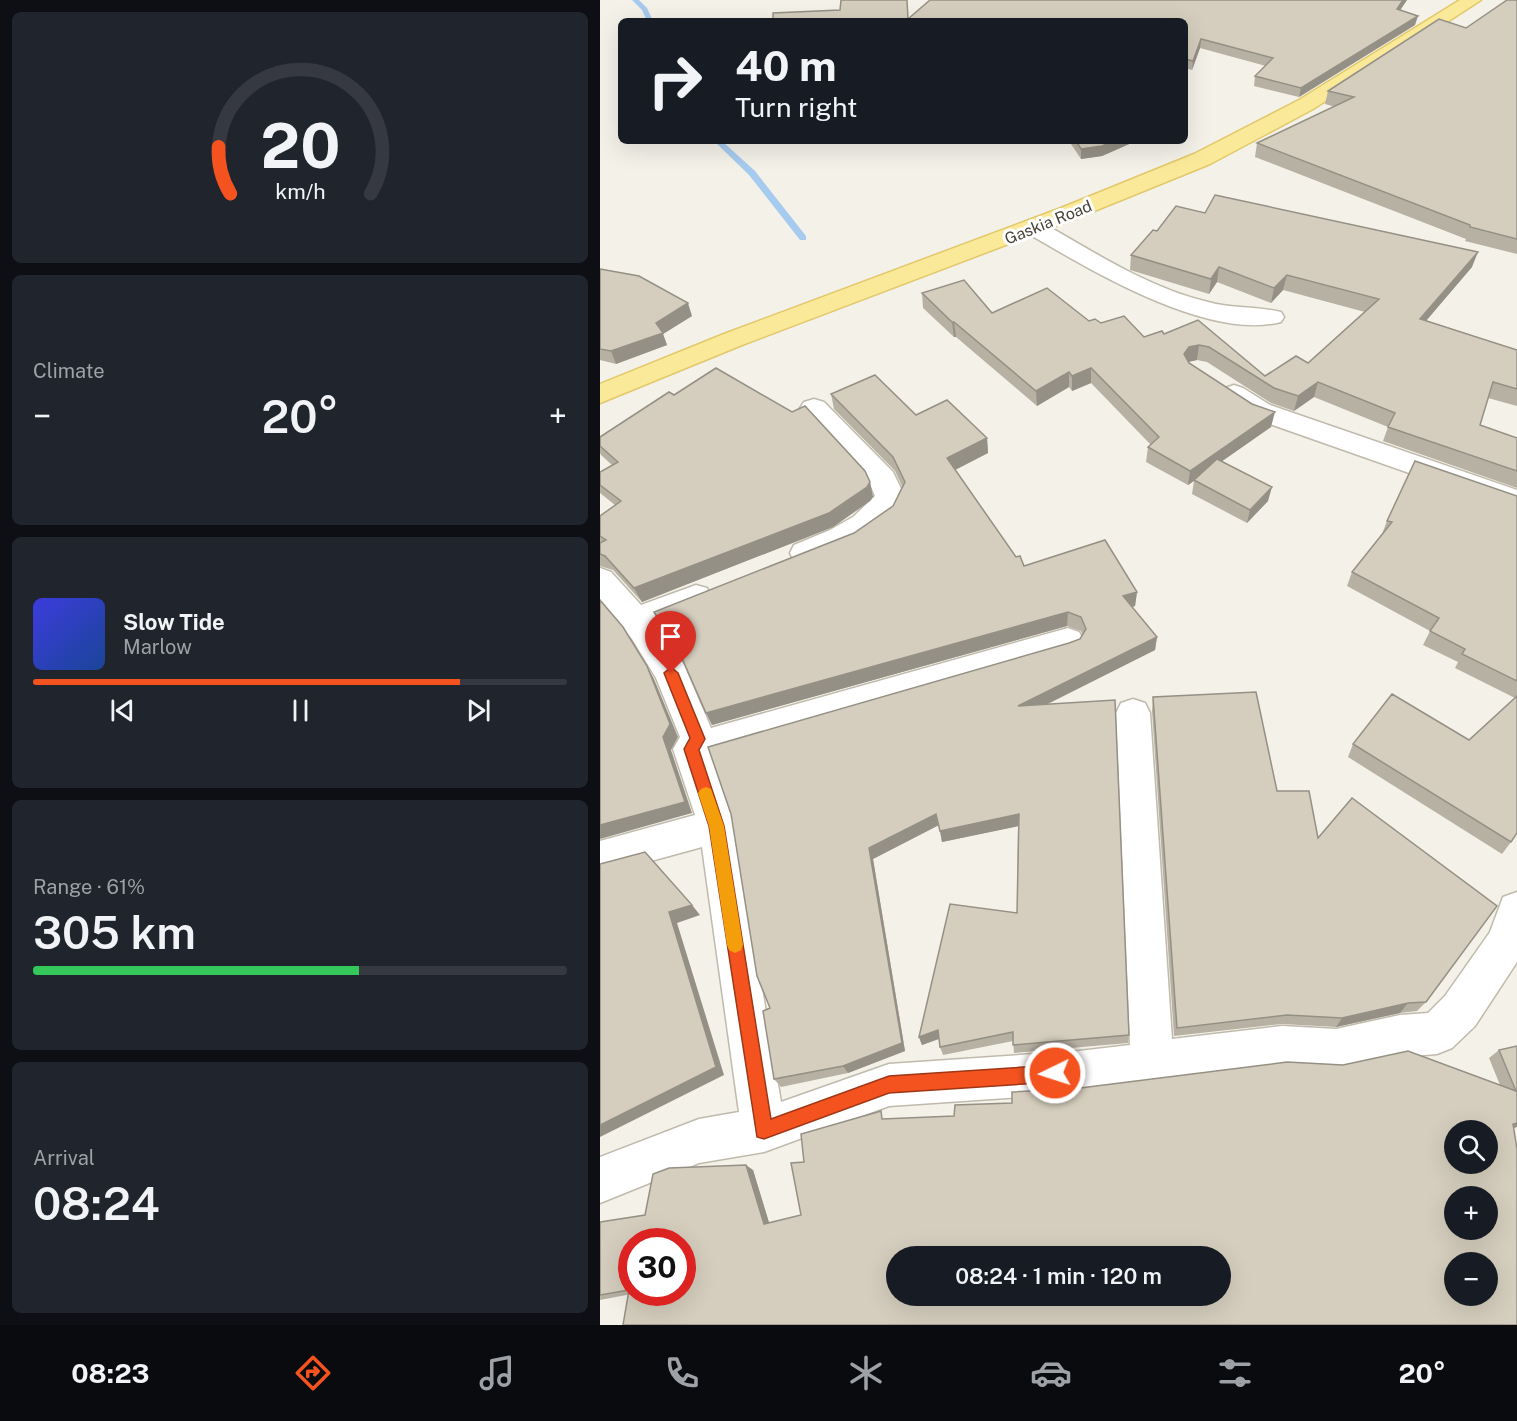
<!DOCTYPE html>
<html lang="en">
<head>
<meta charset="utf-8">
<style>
	:root { --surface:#171b24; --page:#20242c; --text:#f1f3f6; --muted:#9ea1a6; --line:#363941; --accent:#f45320 }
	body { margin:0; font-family:"Public Sans",sans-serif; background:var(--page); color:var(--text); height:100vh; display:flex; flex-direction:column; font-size:22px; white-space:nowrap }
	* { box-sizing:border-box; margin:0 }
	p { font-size:20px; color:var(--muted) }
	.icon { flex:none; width:33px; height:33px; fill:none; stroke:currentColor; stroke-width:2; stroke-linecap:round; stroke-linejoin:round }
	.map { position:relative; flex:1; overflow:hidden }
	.side { display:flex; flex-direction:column; gap:12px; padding:12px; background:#0d0f14; width:600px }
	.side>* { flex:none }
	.hud { position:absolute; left:18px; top:18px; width:570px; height:126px; border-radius:9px; box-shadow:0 6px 24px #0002; background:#171b24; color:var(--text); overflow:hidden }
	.tools { position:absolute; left:844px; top:1120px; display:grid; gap:12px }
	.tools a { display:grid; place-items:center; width:54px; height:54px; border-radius:50%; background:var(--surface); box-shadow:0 6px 24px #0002; font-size:30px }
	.speed { position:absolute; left:18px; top:1228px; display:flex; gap:12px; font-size:30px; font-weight:700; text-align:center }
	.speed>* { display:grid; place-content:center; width:78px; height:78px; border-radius:50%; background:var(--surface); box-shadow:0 6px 24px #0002; line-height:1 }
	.speed .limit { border:9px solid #d22; background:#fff; color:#111 }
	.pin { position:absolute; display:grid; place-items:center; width:51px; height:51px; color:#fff; margin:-62px -26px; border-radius:50% 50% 50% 0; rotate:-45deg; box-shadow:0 0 6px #0007 }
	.pin .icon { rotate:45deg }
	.me { position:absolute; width:66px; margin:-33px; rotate:266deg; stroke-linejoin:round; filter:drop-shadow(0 0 4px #0008) }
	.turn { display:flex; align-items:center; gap:21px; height:126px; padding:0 18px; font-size:27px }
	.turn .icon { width:78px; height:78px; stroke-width:2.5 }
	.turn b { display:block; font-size:42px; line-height:51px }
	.big { font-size:45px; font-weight:600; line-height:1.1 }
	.side .widget { flex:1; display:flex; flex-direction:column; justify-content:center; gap:9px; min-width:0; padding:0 21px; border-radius:9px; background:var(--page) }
	.side .dial { align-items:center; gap:0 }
	.dial svg { height:156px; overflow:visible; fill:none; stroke:var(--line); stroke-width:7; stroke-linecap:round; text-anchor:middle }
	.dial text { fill:var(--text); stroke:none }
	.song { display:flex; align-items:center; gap:18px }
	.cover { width:72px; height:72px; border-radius:9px; background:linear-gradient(135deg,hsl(240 70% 55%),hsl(220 70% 35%)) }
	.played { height:6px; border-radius:3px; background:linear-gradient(90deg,var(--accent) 80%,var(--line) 80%) }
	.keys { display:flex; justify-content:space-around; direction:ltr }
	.heat { display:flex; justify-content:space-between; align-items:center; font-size:33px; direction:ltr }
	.charge { height:9px; border-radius:4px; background:linear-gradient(90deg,#34c759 61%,var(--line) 0) }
	.trip { position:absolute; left:286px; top:1246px; width:345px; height:60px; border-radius:30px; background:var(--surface); box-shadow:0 6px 24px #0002; font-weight:600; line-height:60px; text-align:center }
	.menu { display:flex; height:96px; justify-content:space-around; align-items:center; background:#090b0e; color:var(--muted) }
	.menu .icon { width:42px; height:42px }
	.menu .active { color:var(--accent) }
	.menu b { font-size:27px; color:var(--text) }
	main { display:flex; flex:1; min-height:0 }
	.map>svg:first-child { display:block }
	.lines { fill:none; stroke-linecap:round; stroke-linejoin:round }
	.stream { fill:#a7cbee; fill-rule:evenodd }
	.minor-casing { stroke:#bfbaab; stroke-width:3 }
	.major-casing { stroke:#e1c86a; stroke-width:3 }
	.minor { fill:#fff; fill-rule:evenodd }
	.major { fill:#fbe99a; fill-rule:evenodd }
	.wall { fill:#b7b1a3 }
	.shaded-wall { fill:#959085 }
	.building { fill:#d5cebe; stroke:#959085; stroke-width:1.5; fill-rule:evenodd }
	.route { fill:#f45320; stroke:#9f3615; stroke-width:1.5 }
	.slow { fill:#f59e0b }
	.labels { text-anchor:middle; stroke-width:6; stroke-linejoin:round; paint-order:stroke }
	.far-street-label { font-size:16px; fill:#474237; stroke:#fff }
</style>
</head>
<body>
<main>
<section class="side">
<div class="widget dial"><svg viewBox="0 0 100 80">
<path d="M14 69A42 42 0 1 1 86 69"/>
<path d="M14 69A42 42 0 0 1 8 45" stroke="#f45320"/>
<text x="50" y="56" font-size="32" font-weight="700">20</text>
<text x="50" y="72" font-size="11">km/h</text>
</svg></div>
<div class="widget"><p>Climate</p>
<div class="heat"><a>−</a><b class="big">20°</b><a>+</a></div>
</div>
<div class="widget">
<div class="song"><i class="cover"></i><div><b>Slow Tide</b><p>Marlow</p></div></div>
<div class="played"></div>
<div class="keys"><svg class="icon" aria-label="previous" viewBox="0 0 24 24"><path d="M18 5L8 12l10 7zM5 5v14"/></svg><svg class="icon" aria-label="pause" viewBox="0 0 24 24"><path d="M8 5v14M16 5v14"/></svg><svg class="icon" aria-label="next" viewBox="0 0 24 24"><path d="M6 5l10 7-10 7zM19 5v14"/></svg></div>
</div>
<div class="widget"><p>Range · 61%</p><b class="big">305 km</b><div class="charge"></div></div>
<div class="widget"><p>Arrival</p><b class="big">08:24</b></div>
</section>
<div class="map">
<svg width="917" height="1325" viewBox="0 0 917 1325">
	<rect width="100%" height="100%" fill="#f4f1e9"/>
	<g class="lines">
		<path class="stream" d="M 32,0 L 39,0 L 47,8 L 53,21 L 47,21 L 42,10 Z
			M 114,141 L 122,141 L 155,171 L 206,236 L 206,240 L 200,240 L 149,175 Z"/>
		<defs>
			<path id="minor" d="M 435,221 L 443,223 C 495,253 549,288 608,302 C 632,309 657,306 681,312 L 684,317 L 681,322 C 607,341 489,269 427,233 L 424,228 L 427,223 Z
				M 634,385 L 643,388 L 670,405 L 917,490 L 917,511 L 650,417 L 625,400 L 621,394 L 625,388 Z
				M 214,399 L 224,402 L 293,472 L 305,497 C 299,506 294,516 286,523 C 268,541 217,568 194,561 L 190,553 L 194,545 L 230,530 L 253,517 L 275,496 L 270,484 L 204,414 L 200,408 L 204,402 Z
				M 0,568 L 11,572 L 41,605 L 96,585 L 107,588 L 112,597 L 107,606 L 57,625 L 83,663 L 111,728 L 468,628 L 479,632 L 484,641 L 479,650 L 468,654 L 112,758 L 135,826 L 181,1102 L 289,1064 L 479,1051 L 530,1045 L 516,713 L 521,703 L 533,699 L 545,703 L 550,713 L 572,1039 L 682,1026 L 736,1029 L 800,1015 L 828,1013 L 845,996 L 890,932 L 903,897 L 917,892 L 917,962 L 875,1026 L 852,1048 L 837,1054 L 800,1057 L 736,1071 L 682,1068 L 479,1093 L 289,1106 L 164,1152 L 99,1163 L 0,1203 L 0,1157 L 99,1119 L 139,1112 L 102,847 L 0,875 L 0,841 L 95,815 L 73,749 L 80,737 L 56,678 L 32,639 L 0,601 Z"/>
			<path id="major" d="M 860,0 L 881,0 L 713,109 L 610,164 L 477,218 L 142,345 L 0,403 L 0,384 L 124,334 L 461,208 L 594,154 L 699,100 Z"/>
		</defs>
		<use href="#minor" class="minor-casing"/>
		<use href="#major" class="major-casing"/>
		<use href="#minor" class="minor"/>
		<use href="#major" class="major"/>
	</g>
	<path class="wall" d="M 241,0 L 307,0 L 308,18 L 807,0 L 800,10 L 815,25 L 699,97 L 654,86 L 655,76 L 666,66 L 600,48 L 592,70 L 585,68 L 585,21 L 173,21 L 240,10 Z
		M 917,0 L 917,254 L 865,241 L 866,239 L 655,157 L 657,143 L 735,107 L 725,104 L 728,91 L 866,28 Z
		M 469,141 L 536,141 L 502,156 L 481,159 Z
		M 605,213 L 872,267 L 826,320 L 917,350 L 917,406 L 888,398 L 880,425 L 917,438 L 917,488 L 783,441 L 788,427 L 714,397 L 694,411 L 671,403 L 607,362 L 597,360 L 588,362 L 671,427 L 622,461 L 668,501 L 647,523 L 592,494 L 594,481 L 588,485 L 546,462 L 548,447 L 551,445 L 491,383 L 472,391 L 469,387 L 437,406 L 356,337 L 354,337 L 323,308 L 322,293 L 392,313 L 489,321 L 501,323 L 544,337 L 564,334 L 598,320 L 665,376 L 708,363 L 765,312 L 683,290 L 671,303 L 617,282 L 609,294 L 530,270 L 531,255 L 557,231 Z
		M 0,269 L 92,316 L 63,334 L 67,345 L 16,364 L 0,360 Z
		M 231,394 L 316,415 L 387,438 L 388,453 L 355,470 L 416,557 L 424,566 L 537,592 L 535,606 L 532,607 L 557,637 L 555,650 L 448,704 L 529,1035 L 528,1043 L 414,1053 L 413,1041 L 343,1055 L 340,1047 L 339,1039 L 322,1045 L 319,1037 L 417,913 L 418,826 L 342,842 L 339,825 L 273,859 L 305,1051 L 248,1073 L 181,1087 L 174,1079 L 170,1008 L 157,976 L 469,643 L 480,639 L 483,635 L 481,631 L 467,626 L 112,725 L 82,658 L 60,626 L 54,612 L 254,533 L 293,506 L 302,486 L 295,471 L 234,409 Z
		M 74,395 L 270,482 L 273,497 L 270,501 L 233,527 L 42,602 L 13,570 L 0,566 L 0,516 L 15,505 L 0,493 L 0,472 L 12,465 L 1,455 L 0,453 L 0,437 Z
		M 917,496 L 917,833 L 911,842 L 902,854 L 748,757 L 753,744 L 869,740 L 915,698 L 855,668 L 858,662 L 823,645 L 830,631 L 747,586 L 752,572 L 782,534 L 787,521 Z
		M 553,697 L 677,791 L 718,838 L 826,1002 L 817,1011 L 800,1013 L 736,1027 L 682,1024 L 574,1036 L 552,711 Z
		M 917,1046 L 917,1127 L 0,1300 L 0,1222 L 45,1215 L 153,1170 L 169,1223 L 201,1215 L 204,1162 L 285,1119 L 354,1116 L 900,1085 L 889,1058 L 899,1050 Z"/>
	<path class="shaded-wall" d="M 803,0 L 807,0 L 795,18 L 797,9 Z
		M 818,16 L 815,25 L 699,97 L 701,88 Z
		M 601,39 L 600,48 L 592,70 L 593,61 Z
		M 513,141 L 536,141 L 502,156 L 481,159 L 481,149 Z
		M 878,252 L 872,267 L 815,334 L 820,319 Z
		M 619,267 L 617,282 L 609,294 L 611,279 Z
		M 687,275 L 683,290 L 671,303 L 674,288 Z
		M 88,303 L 92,316 L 63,334 L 67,345 L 16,364 L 11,351 Z
		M 352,322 L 354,322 L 356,337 L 354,337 Z
		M 599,345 L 597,360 L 588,362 L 584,354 L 589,347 Z
		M 491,368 L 491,383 L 472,391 L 472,376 Z
		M 469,372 L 469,387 L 437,406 L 436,391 Z
		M 718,382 L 714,397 L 694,411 L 698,396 Z
		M 675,412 L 671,427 L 588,485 L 590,471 Z
		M 387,438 L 388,453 L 349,473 L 347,458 Z
		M 270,482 L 273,497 L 270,501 L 233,527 L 42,602 L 34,588 Z
		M 672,487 L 668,501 L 647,523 L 650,510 Z
		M 537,592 L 535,606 L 522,610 L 523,596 Z
		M 468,612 L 467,626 L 112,725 L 106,713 Z
		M 557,637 L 555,650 L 419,718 L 418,706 Z
		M 47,666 L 54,679 L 78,737 L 71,750 L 92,813 L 0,839 L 0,825 Z
		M 336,814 L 339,825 L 273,859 L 305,1051 L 248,1073 L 243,1066 L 269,848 Z
		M 419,814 L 419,826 L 342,842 L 340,831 Z
		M 92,905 L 100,915 L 77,923 L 124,1075 L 0,1137 L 0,1125 L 69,912 Z
		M 808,1003 L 800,1013 L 736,1027 L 742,1018 Z
		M 338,1030 L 341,1038 L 322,1045 L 319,1037 Z
		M 917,1123 L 917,1127 L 902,1131 L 913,1124 Z
		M 146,1165 L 153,1170 L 171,1229 L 164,1224 Z"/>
	<path class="building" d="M 241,0 L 307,0 L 308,19 L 330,0 L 803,0 L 797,9 L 818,16 L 701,88 L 655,76 L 673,58 L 601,39 L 593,61 L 585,59 L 585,21 L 173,21 L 173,13 L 240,10 Z
		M 907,0 L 917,0 L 917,239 L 870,227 L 870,225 L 657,143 L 754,97 L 728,91 L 839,19 L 866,28 Z
		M 476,141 L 513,141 L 502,146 L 481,149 Z
		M 615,195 L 878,252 L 820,319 L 917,350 L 917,389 L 893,382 L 880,425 L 917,438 L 917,471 L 788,427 L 795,413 L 718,382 L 698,396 L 674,388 L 609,347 L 599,345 L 589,347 L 584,354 L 589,363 L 652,404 L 675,412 L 590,471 L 548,447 L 559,437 L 491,368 L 472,376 L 469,372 L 436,391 L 354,322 L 352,322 L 322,293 L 364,280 L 392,313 L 447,288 L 489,321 L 495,319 L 501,323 L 524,316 L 544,337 L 562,331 L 564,334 L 598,320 L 665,376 L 696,356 L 708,363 L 779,299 L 687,275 L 674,288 L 619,267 L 611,279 L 531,255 L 553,230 L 557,231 L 576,206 L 605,213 Z
		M 0,269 L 39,276 L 88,303 L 56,323 L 63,333 L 11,351 L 0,349 Z
		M 116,368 L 192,412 L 205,406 L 265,471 L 270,482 L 267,487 L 229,513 L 34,588 L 5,556 L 0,554 L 0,543 L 6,540 L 0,536 L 0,516 L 21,501 L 0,485 L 0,472 L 18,462 L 0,446 L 0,437 L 69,392 L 74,395 Z
		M 275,375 L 316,415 L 347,400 L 387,438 L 347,458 L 416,557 L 420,556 L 424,566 L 505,540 L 537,592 L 523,596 L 557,637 L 418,706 L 515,700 L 529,1035 L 413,1045 L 413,1032 L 340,1047 L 338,1030 L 319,1037 L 350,904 L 417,913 L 419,814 L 340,831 L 336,814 L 269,848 L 302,1043 L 243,1066 L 174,1079 L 163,1011 L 170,1008 L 157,976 L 131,814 L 108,747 L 469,643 L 480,639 L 486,629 L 481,617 L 468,612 L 106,713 L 78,649 L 54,612 L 254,533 L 293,506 L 305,482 L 293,457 L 231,394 Z
		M 617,459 L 672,487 L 650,510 L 594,480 Z
		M 815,461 L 917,496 L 917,681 L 862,654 L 865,649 L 830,631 L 839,618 L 752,572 L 792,522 L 787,521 Z
		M 0,600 L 23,627 L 47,666 L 70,724 L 63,737 L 85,802 L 0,825 Z
		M 656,692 L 677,791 L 709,791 L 718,838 L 752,798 L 897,906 L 826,1002 L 808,1003 L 742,1018 L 687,1015 L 577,1028 L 553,697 Z
		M 792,694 L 869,740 L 917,696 L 917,833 L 911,842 L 753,744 Z
		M 45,852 L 92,905 L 69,912 L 116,1067 L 0,1125 L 0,864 Z
		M 917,1046 L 917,1123 L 913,1124 L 917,1149 L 917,1325 L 23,1325 L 29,1290 L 0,1295 L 0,1222 L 45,1215 L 53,1174 L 69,1168 L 146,1165 L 164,1224 L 201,1215 L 191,1163 L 204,1162 L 201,1134 L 281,1111 L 282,1119 L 354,1116 L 355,1105 L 412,1103 L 412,1092 L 480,1088 L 687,1062 L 743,1065 L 808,1051 L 916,1091 L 899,1050 ZM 855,1131 L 888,1131 L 888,1164 L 855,1164 ZM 855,1197 L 888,1197 L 888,1230 L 855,1230 ZM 32,1242 L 82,1242 L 82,1293 L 32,1293 ZM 297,1257 L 621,1257 L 621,1296 L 297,1296 ZM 855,1263 L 888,1263 L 888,1296 L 855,1296 Z"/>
	<path class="route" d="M 71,667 L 78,673 L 105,739 L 99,750 L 124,826 L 171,1119 L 289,1076 L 455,1065 L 461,1067 L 464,1073 L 461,1080 L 455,1082 L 289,1093 L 164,1139 L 157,1137 L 109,826 L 84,749 L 90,738 L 64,673 Z"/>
	<path class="slow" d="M 106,787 L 111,789 L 124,826 L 143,945 L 141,950 L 135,953 L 129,950 L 127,945 L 109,826 L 98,793 L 101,789 Z"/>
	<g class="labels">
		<g class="far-street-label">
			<text transform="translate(448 222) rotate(-22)" y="6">Gaskia Road</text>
		</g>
	</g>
</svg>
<div class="tools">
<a><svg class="icon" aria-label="search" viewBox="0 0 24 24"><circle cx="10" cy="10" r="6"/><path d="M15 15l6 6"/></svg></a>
<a>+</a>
<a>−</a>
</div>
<div class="speed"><div class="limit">30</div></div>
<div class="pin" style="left:71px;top:673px;background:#d93025"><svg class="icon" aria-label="arrive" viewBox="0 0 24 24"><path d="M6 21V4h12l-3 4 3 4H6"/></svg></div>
<svg class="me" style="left:455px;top:1073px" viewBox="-20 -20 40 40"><circle r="17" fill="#f45320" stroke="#fff" stroke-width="3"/><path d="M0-11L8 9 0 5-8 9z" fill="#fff"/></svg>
<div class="trip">08:24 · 1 min · 120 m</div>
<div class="hud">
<div class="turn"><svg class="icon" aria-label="right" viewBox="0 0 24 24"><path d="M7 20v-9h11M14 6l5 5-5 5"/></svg><div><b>40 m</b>Turn right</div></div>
</div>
</div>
</main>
<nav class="menu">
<b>08:23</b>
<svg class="icon active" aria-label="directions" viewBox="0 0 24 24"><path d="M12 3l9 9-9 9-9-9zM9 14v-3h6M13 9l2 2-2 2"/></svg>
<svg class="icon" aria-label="music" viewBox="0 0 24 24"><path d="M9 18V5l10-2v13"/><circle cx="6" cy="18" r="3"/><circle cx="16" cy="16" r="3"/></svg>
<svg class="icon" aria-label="phone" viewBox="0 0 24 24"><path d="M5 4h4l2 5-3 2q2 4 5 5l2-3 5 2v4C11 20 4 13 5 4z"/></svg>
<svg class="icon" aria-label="climate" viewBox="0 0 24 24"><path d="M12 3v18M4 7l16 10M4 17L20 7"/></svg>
<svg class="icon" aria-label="car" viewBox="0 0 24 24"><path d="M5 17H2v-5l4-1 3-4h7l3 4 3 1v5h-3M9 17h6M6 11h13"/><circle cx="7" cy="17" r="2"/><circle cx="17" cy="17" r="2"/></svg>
<svg class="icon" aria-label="filters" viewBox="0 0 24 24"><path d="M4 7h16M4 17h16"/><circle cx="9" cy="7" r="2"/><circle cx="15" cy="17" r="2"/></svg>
<b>20°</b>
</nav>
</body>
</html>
